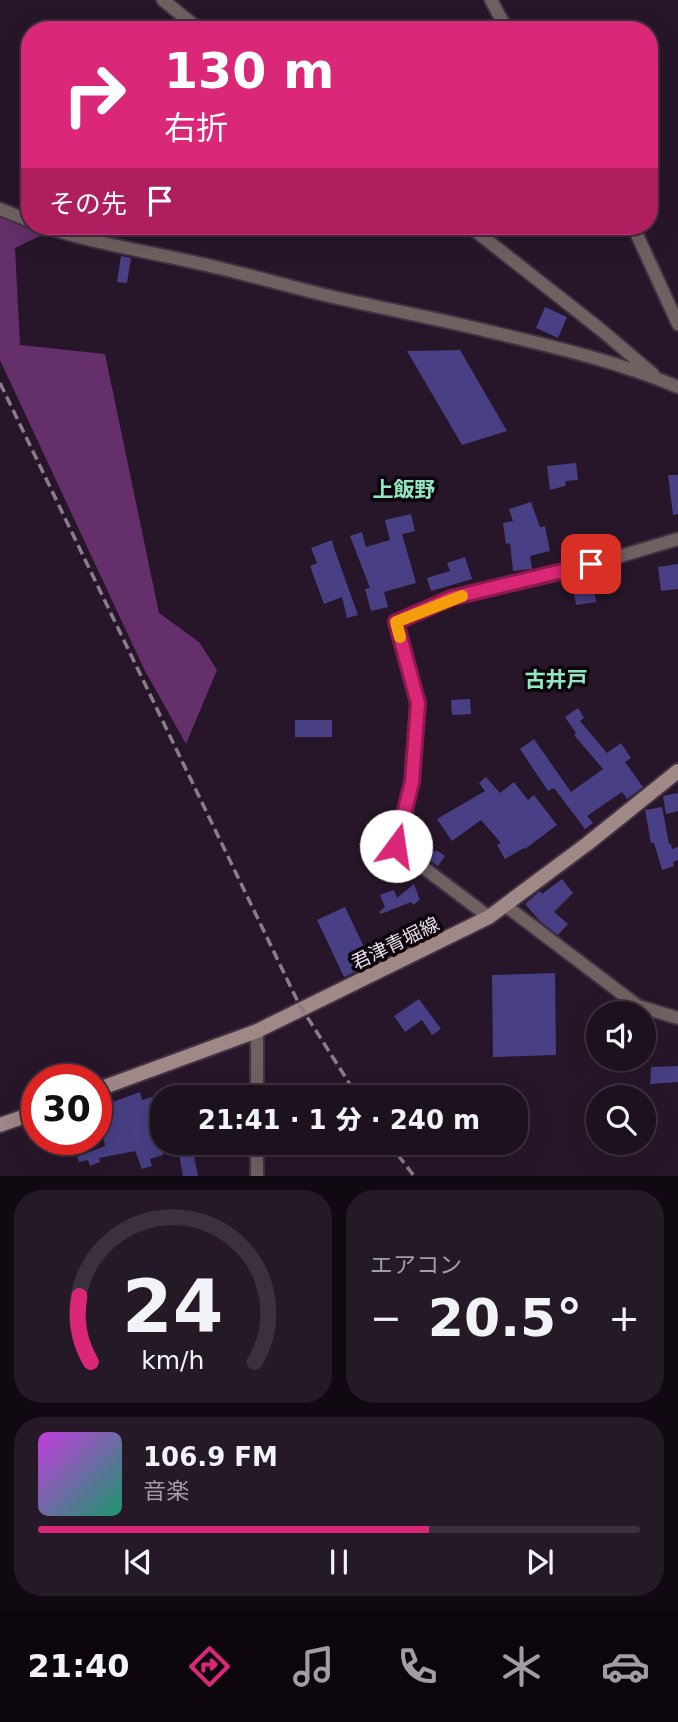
<!DOCTYPE html>
<html lang="ja">
<head>
<meta charset="utf-8">
<style>
	:root { --surface:#1d101f; --page:#251928; --text:#f1f3f6; --muted:#a09da4; --line:#3b303d; --accent:#db2777 }
	body { margin:0; font-family:"DejaVu Sans","Noto Sans JP",sans-serif; background:var(--page); color:var(--text); height:100vh; display:flex; flex-direction:column; font-size:26px; white-space:nowrap }
	* { box-sizing:border-box; margin:0 }
	p { font-size:23px; color:var(--muted) }
	.icon { flex:none; width:38px; height:38px; fill:none; stroke:currentColor; stroke-width:2; stroke-linecap:round; stroke-linejoin:round }
	.map { position:relative; height:1176px; overflow:hidden }
	.drawer { display:flex; flex-direction:column; gap:14px; padding:14px; background:#100911; flex:1 }
	.drawer>* { flex:none }
	.banner { position:absolute; left:21px; top:21px; width:637px; height:214px; border-radius:28px; box-shadow:0 7px 28px #0002,0 0 0 2px var(--line); background:#db2777; color:#fff; overflow:hidden }
	.buttons { position:absolute; left:586px; top:1001px; display:grid; gap:14px }
	.buttons a { display:grid; place-items:center; width:70px; height:70px; border-radius:50%; background:var(--surface); box-shadow:0 7px 28px #0002,0 0 0 2px var(--line); font-size:35px }
	.speed { position:absolute; left:21px; top:1064px; display:flex; gap:14px; font-size:35px; font-weight:700; text-align:center }
	.speed>* { display:grid; place-content:center; width:91px; height:91px; border-radius:50%; background:var(--surface); box-shadow:0 7px 28px #0002,0 0 0 2px var(--line); line-height:1 }
	.speed .limit { border:10px solid #d22; background:#fff; color:#111 }
	.pin { position:absolute; display:grid; place-items:center; width:60px; height:60px; color:#fff; margin:-30px; border-radius:14px; box-shadow:0 4px 10px #0006 }
	.me { position:absolute; width:77px; margin:-38px; rotate:14deg; stroke-linejoin:round; filter:drop-shadow(0 0 5px #0008) }
	.turn { display:flex; align-items:center; gap:24px; height:147px; padding:0 28px; font-size:32px }
	.turn .icon { width:91px; height:91px; stroke-width:2.5 }
	.turn b { display:block; font-size:49px; line-height:60px }
	.then { display:flex; align-items:center; height:66px; padding:0 28px; background:#0003; gap:14px; font-size:26px }
	.big { font-size:52px; font-weight:800; line-height:1.1 }
	.drawer .widget { flex:1; display:flex; flex-direction:column; justify-content:center; gap:10px; min-width:0; padding:0 24px; border-radius:28px; background:var(--page) }
	.drawer .dial { align-items:center; gap:0 }
	.dial svg { height:182px; overflow:visible; fill:none; stroke:var(--line); stroke-width:7; stroke-linecap:round; text-anchor:middle }
	.dial text { fill:var(--text); stroke:none }
	.song { display:flex; align-items:center; gap:21px }
	.cover { width:84px; height:84px; border-radius:10px; background:linear-gradient(135deg,hsl(290 70% 55%),hsl(160 70% 35%)) }
	.played { height:7px; border-radius:4px; background:linear-gradient(90deg,var(--accent) 65%,var(--line) 65%) }
	.keys { display:flex; justify-content:space-around; direction:ltr }
	.heat { display:flex; justify-content:space-between; align-items:center; font-size:38px; direction:ltr }
	.drawer .tiles { flex:1; display:grid; gap:14px; grid-template-columns:1fr 1fr }
	.widget:last-child { grid-column:span 2 }
	.trip { position:absolute; left:150px; top:1085px; width:378px; height:70px; border-radius:28px; background:var(--surface); box-shadow:0 7px 28px #0002,0 0 0 2px var(--line); font-weight:800; line-height:70px; text-align:center }
	.tabs { display:flex; height:112px; justify-content:space-around; align-items:center; background:#0c060c; color:var(--muted) }
	.tabs .icon { width:49px; height:49px }
	.tabs .on { color:var(--accent) }
	.tabs b { font-size:32px; color:var(--text) }
	.map>svg:first-child { display:block }
	.forest { fill:#642f6a }
	.building { fill:#483f84 }
	.lines { fill:none; stroke-linecap:round; stroke-linejoin:round }
	.minor-casing { stroke:#423244; stroke-width:16 }
	.secondary-casing { stroke:#423244; stroke-width:18 }
	.minor { stroke:#706161; stroke-width:12 }
	.secondary { stroke:#a08887; stroke-width:14 }
	.rail { stroke:#8a7c8b; stroke-width:3.5; stroke-dasharray:10 5; stroke-linecap:butt }
	.route-casing { stroke:#8e194d; stroke-width:18 }
	.route { stroke:#db2777; stroke-width:12 }
	.slow { stroke:#f59e0b; stroke-width:12 }
	.labels { text-anchor:middle; stroke-width:7; stroke-linejoin:round; paint-order:stroke }
	.street-label { font-size:19px; fill:#e7dce8; stroke:#0c050c }
	.neighbourhood-label { font-size:21px; font-weight:bold; fill:#91e7c0; stroke:#0c050c }
</style>
</head>
<body>
<div class="map">
<svg width="678" height="1176" viewBox="0 0 678 1176">
	<rect width="100%" height="100%" fill="#271629"/>
	<path class="forest" d="M 0,217 L 46,233 L 15,248 L 20,345 L 105,354 L 159,613 L 199,642 L 217,670 L 186,744 L 144,669 L 0,360 Z"/>
	<path class="building" d="M 106,226 L 152,226 L 152,231 L 117,237 L 108,235 Z
		M 121,256 L 131,258 L 127,283 L 117,282 Z
		M 545,307 L 567,317 L 558,338 L 536,328 Z
		M 460,350 L 507,431 L 462,445 L 407,351 Z
		M 576,463 L 578,480 L 566,481 L 565,486 L 550,490 L 547,466 Z
		M 668,475 L 678,475 L 678,514 L 673,515 Z
		M 531,502 L 540,527 L 545,526 L 550,551 L 530,556 L 532,569 L 513,571 L 510,543 L 506,544 L 503,523 L 513,521 L 509,509 Z
		M 411,514 L 415,531 L 402,534 L 416,583 L 384,592 L 388,607 L 371,611 L 365,589 L 370,588 L 350,536 L 362,532 L 366,547 L 390,540 L 385,520 Z
		M 332,540 L 334,548 L 358,615 L 347,618 L 342,597 L 324,604 L 310,566 L 317,563 L 311,548 Z
		M 465,557 L 472,579 L 431,591 L 427,578 L 450,571 L 447,563 Z
		M 678,564 L 678,589 L 661,591 L 658,567 Z
		M 592,575 L 596,602 L 576,605 L 572,580 Z
		M 470,699 L 471,714 L 452,715 L 451,700 Z
		M 578,708 L 584,718 L 580,721 L 607,753 L 621,743 L 631,758 L 625,762 L 643,787 L 627,799 L 622,792 L 587,816 L 593,823 L 585,829 L 554,788 L 548,791 L 520,749 L 534,739 L 571,792 L 603,769 L 574,735 L 576,733 L 565,717 Z
		M 295,720 L 332,720 L 332,737 L 295,737 Z
		M 486,777 L 500,793 L 514,782 L 528,800 L 534,795 L 557,825 L 525,849 L 524,848 L 505,859 L 497,845 L 501,843 L 481,820 L 452,841 L 437,819 L 485,791 L 479,783 Z
		M 678,793 L 678,811 L 666,814 L 663,796 Z
		M 662,807 L 669,844 L 671,844 L 672,849 L 678,847 L 678,860 L 673,862 L 674,866 L 662,870 L 654,843 L 651,843 L 645,810 Z
		M 422,840 L 435,852 L 436,850 L 445,856 L 438,866 L 414,849 Z
		M 387,850 L 401,861 L 391,881 L 375,873 Z
		M 562,879 L 573,893 L 554,912 L 568,924 L 558,935 L 540,921 L 525,904 L 540,891 L 542,894 Z
		M 414,884 L 420,900 L 413,905 L 411,902 L 381,914 L 379,912 L 385,907 L 380,895 L 394,890 L 397,898 Z
		M 345,907 L 372,964 L 344,977 L 317,920 Z
		M 555,973 L 556,1055 L 493,1057 L 492,975 Z
		M 419,999 L 441,1029 L 432,1035 L 422,1020 L 405,1032 L 394,1016 Z
		M 678,1066 L 678,1082 L 650,1084 L 651,1067 Z
		M 140,1092 L 142,1100 L 163,1094 L 163,1155 L 150,1159 L 152,1166 L 142,1169 L 135,1151 L 99,1158 L 100,1162 L 90,1166 L 88,1160 L 79,1162 L 77,1157 L 105,1146 L 100,1118 L 96,1119 L 96,1104 L 106,1101 L 107,1104 Z
		M 192,1146 L 198,1176 L 183,1176 L 178,1149 Z"/>
	<g class="lines">
		<defs>
			<path id="minor" d="M 163,0 L 200,30
				M 491,0 L 507,30
				M 0,209 L 30,221
				M 43,226 C 101,246 160,253 219,268 C 257,277 295,288 333,297 C 381,308 430,317 479,329 C 546,345 614,360 678,387
				M 469,226 L 600,329 L 653,374
				M 633,226 L 678,324
				M 506,906 L 638,1006 L 678,1018
				M 489,917 L 395,846 L 412,782 L 417,703 L 396,622 L 451,598 L 570,571 L 678,539
				M 257,1031 L 257,1097
				M 257,1143 L 257,1176"/>
			<path id="secondary" d="M 96,1090 L 257,1031 L 489,917 L 587,844 L 678,771
				M 0,1125 L 37,1112"/>
		</defs>
		<use href="#minor" class="minor-casing"/>
		<use href="#secondary" class="secondary-casing"/>
		<use href="#minor" class="minor"/>
		<use href="#secondary" class="secondary"/>
		<path class="rail" d="M 0,383 L 299,1004 L 358,1097
			M 389,1143 L 414,1176"/>
	</g>
	<g class="lines">
		<defs>
			<path id="route" d="M 396,846 L 412,782 L 418,703 L 396,622 L 451,598 L 591,564"/>
		</defs>
		<use href="#route" class="route-casing"/>
		<use href="#route" class="route"/>
		<path class="slow" d="M 400,637 L 396,622 L 462,596"/>
	</g>
	<g class="labels">
		<g class="street-label">
			<text transform="translate(395 943) rotate(-26)" y="7">君津青堀線</text>
		</g>
		<g class="neighbourhood-label">
			<text x="404" y="497">上飯野</text>
			<text x="556" y="687">古井戸</text>
		</g>
	</g>
</svg>
<div class="buttons">
<a><svg class="icon" aria-label="sound" viewBox="0 0 24 24"><path d="M4 9h4l5-4v14l-5-4H4zM17 9q2 3 0 6"/></svg></a>
<a><svg class="icon" aria-label="search" viewBox="0 0 24 24"><circle cx="10" cy="10" r="6"/><path d="M15 15l6 6"/></svg></a>
</div>
<div class="speed"><div class="limit">30</div></div>
<div class="pin" style="left:591px;top:564px;background:#d93025"><svg class="icon" aria-label="arrive" viewBox="0 0 24 24"><path d="M6 21V4h12l-3 4 3 4H6"/></svg></div>
<svg class="me" style="left:396px;top:846px" viewBox="-20 -20 40 40"><circle r="19" fill="#fff"/><path d="M0-13L10 11 0 6-10 11z" fill="#db2777"/></svg>
<div class="trip">21:41 · 1 分 · 240 m</div>
<div class="banner">
<div class="turn"><svg class="icon" aria-label="right" viewBox="0 0 24 24"><path d="M7 20v-9h11M14 6l5 5-5 5"/></svg><div><b>130 m</b>右折</div></div>
<div class="then">その先<svg class="icon" aria-label="arrive" viewBox="0 0 24 24"><path d="M6 21V4h12l-3 4 3 4H6"/></svg></div>
</div>
</div>
<section class="drawer">
<div class="tiles">
<div class="widget dial"><svg viewBox="0 0 100 80">
<path d="M14 69A42 42 0 1 1 86 69"/>
<path d="M14 69A42 42 0 0 1 9 40" stroke="#db2777"/>
<text x="50" y="56" font-size="32" font-weight="700">24</text>
<text x="50" y="72" font-size="11">km/h</text>
</svg></div>
<div class="widget"><p>エアコン</p>
<div class="heat"><a>−</a><b class="big">20.5°</b><a>+</a></div>
</div>
<div class="widget">
<div class="song"><i class="cover"></i><div><b>106.9 FM</b><p>音楽</p></div></div>
<div class="played"></div>
<div class="keys"><svg class="icon" aria-label="previous" viewBox="0 0 24 24"><path d="M18 5L8 12l10 7zM5 5v14"/></svg><svg class="icon" aria-label="pause" viewBox="0 0 24 24"><path d="M8 5v14M16 5v14"/></svg><svg class="icon" aria-label="next" viewBox="0 0 24 24"><path d="M6 5l10 7-10 7zM19 5v14"/></svg></div>
</div>
</div>
</section>
<nav class="tabs">
<b>21:40</b>
<svg class="icon on" aria-label="directions" viewBox="0 0 24 24"><path d="M12 3l9 9-9 9-9-9zM9 14v-3h6M13 9l2 2-2 2"/></svg>
<svg class="icon" aria-label="music" viewBox="0 0 24 24"><path d="M9 18V5l10-2v13"/><circle cx="6" cy="18" r="3"/><circle cx="16" cy="16" r="3"/></svg>
<svg class="icon" aria-label="phone" viewBox="0 0 24 24"><path d="M5 4h4l2 5-3 2q2 4 5 5l2-3 5 2v4C11 20 4 13 5 4z"/></svg>
<svg class="icon" aria-label="climate" viewBox="0 0 24 24"><path d="M12 3v18M4 7l16 10M4 17L20 7"/></svg>
<svg class="icon" aria-label="car" viewBox="0 0 24 24"><path d="M5 17H2v-5l4-1 3-4h7l3 4 3 1v5h-3M9 17h6M6 11h13"/><circle cx="7" cy="17" r="2"/><circle cx="17" cy="17" r="2"/></svg>
</nav>
</body>
</html>
